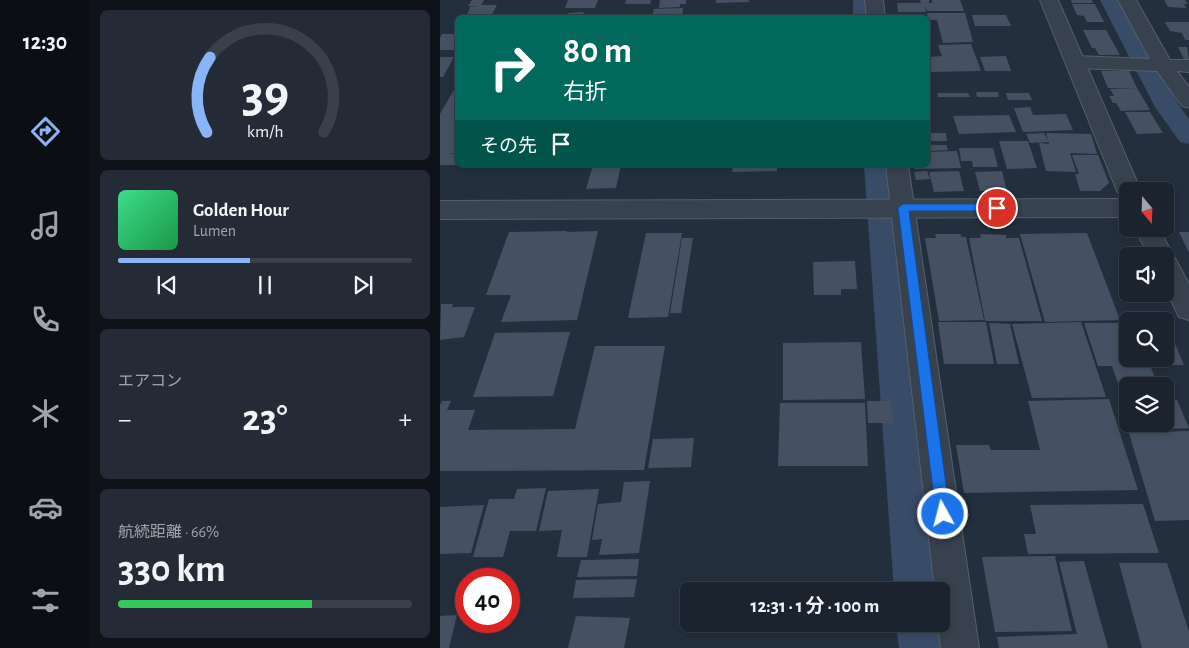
<!DOCTYPE html>
<html lang="ja">
<head>
<meta charset="utf-8">
<style>
	:root { --surface:#1b232e; --page:#242b36; --text:#f1f3f6; --muted:#a0a4aa; --line:#39404a; --accent:#8ab4f8 }
	body { margin:0; font-family:"Alegreya Sans","Noto Sans JP",sans-serif; background:var(--page); color:var(--text); height:100vh; display:flex; flex-direction:column; font-size:19px; white-space:nowrap }
	* { box-sizing:border-box; margin:0 }
	p { font-size:16px; color:var(--muted) }
	.icon { flex:none; width:28px; height:28px; fill:none; stroke:currentColor; stroke-width:2; stroke-linecap:round; stroke-linejoin:round }
	.map { position:relative; flex:1; overflow:hidden }
	.details { display:flex; flex-direction:column; gap:10px; padding:10px; background:#0f1319; width:350px }
	.details>* { flex:none }
	.banner { position:absolute; left:15px; top:15px; width:475px; height:152px; border-radius:8px; box-shadow:0 2px 8px #0003,0 0 0 1px var(--line); background:#00695c; color:#fff; overflow:hidden }
	.needle { width:32px; rotate:161deg }
	.fabs { position:absolute; left:679px; top:182px; display:grid; gap:10px }
	.fabs a { display:grid; place-items:center; width:55px; height:55px; border-radius:8px; background:var(--surface); box-shadow:0 2px 8px #0003,0 0 0 1px var(--line); font-size:25px }
	.speed { position:absolute; left:15px; top:568px; display:flex; gap:10px; font-size:25px; font-weight:700; text-align:center }
	.speed>* { display:grid; place-content:center; width:65px; height:65px; border-radius:50%; background:var(--surface); box-shadow:0 2px 8px #0003,0 0 0 1px var(--line); line-height:1 }
	.speed .limit { border:8px solid #d22; background:#fff; color:#111 }
	.pin { position:absolute; display:grid; place-items:center; width:42px; height:42px; color:#fff; margin:-21px; border:2px solid #fff; border-radius:50%; box-shadow:0 1px 5px #0007 }
	.me { position:absolute; width:55px; margin:-28px; rotate:353deg; stroke-linejoin:round; filter:drop-shadow(0 0 4px #0008) }
	.turn { display:flex; align-items:center; gap:18px; height:105px; padding:0 25px; font-size:22px }
	.turn .icon { width:65px; height:65px; stroke-width:2.5 }
	.turn b { display:block; font-size:35px; line-height:42px }
	.then { display:flex; align-items:center; height:48px; padding:0 25px; background:#0003; gap:10px; font-size:19px }
	.big { font-size:38px; font-weight:700; line-height:1.1 }
	.details .tile { flex:1; display:flex; flex-direction:column; justify-content:center; gap:8px; min-width:0; padding:0 18px; border-radius:8px; background:var(--page) }
	.details .dial { align-items:center; gap:0 }
	.dial svg { height:130px; overflow:visible; fill:none; stroke:var(--line); stroke-width:7; stroke-linecap:round; text-anchor:middle }
	.dial text { fill:var(--text); stroke:none }
	.song { display:flex; align-items:center; gap:15px }
	.cover { width:60px; height:60px; border-radius:8px; background:linear-gradient(135deg,hsl(150 70% 55%),hsl(140 70% 35%)) }
	.played { height:5px; border-radius:2px; background:linear-gradient(90deg,var(--accent) 45%,var(--line) 45%) }
	.keys { display:flex; justify-content:space-around; direction:ltr }
	.heat { display:flex; justify-content:space-between; align-items:center; font-size:28px; direction:ltr }
	.charge { height:8px; border-radius:4px; background:linear-gradient(90deg,#34c759 66%,var(--line) 0) }
	.trip { position:absolute; left:240px; top:582px; width:270px; height:50px; border-radius:8px; background:var(--surface); box-shadow:0 2px 8px #0003,0 0 0 1px var(--line); font-weight:700; line-height:50px; text-align:center }
	main { display:flex; flex:1; min-height:0 }
	.dock { display:flex; flex-direction:column; width:90px; justify-content:space-around; align-items:center; background:#0b0e12; color:var(--muted) }
	.dock .icon { width:35px; height:35px }
	.dock .on { color:var(--accent) }
	.dock b { font-size:22px; color:var(--text) }
	.map>svg:first-child { display:block }
	.lines { fill:none; stroke-linecap:round; stroke-linejoin:round }
	.canal { fill:#394c67; fill-rule:evenodd }
	.building { fill:#455162 }
	.minor-casing { stroke:#565f6c; stroke-width:2 }
	.tertiary-casing { stroke:#565f6c; stroke-width:2 }
	.minor { fill:#38414e; fill-rule:evenodd }
	.tertiary { fill:#38414e; fill-rule:evenodd }
	.route { fill:#1a73e8; stroke:#114b97 }
</style>
</head>
<body>
<main>
<nav class="dock">
<b>12:30</b>
<svg class="icon on" aria-label="directions" viewBox="0 0 24 24"><path d="M12 3l9 9-9 9-9-9zM9 14v-3h6M13 9l2 2-2 2"/></svg>
<svg class="icon" aria-label="music" viewBox="0 0 24 24"><path d="M9 18V5l10-2v13"/><circle cx="6" cy="18" r="3"/><circle cx="16" cy="16" r="3"/></svg>
<svg class="icon" aria-label="phone" viewBox="0 0 24 24"><path d="M5 4h4l2 5-3 2q2 4 5 5l2-3 5 2v4C11 20 4 13 5 4z"/></svg>
<svg class="icon" aria-label="climate" viewBox="0 0 24 24"><path d="M12 3v18M4 7l16 10M4 17L20 7"/></svg>
<svg class="icon" aria-label="car" viewBox="0 0 24 24"><path d="M5 17H2v-5l4-1 3-4h7l3 4 3 1v5h-3M9 17h6M6 11h13"/><circle cx="7" cy="17" r="2"/><circle cx="17" cy="17" r="2"/></svg>
<svg class="icon" aria-label="filters" viewBox="0 0 24 24"><path d="M4 7h16M4 17h16"/><circle cx="9" cy="7" r="2"/><circle cx="15" cy="17" r="2"/></svg>
</nav>
<section class="details">
<div class="tile dial"><svg viewBox="0 0 100 80">
<path d="M14 69A42 42 0 1 1 86 69"/>
<path d="M14 69A42 42 0 0 1 16 23" stroke="#8ab4f8"/>
<text x="50" y="56" font-size="32" font-weight="700">39</text>
<text x="50" y="72" font-size="11">km/h</text>
</svg></div>
<div class="tile">
<div class="song"><i class="cover"></i><div><b>Golden Hour</b><p>Lumen</p></div></div>
<div class="played"></div>
<div class="keys"><svg class="icon" aria-label="previous" viewBox="0 0 24 24"><path d="M18 5L8 12l10 7zM5 5v14"/></svg><svg class="icon" aria-label="pause" viewBox="0 0 24 24"><path d="M8 5v14M16 5v14"/></svg><svg class="icon" aria-label="next" viewBox="0 0 24 24"><path d="M6 5l10 7-10 7zM19 5v14"/></svg></div>
</div>
<div class="tile"><p>エアコン</p>
<div class="heat"><a>−</a><b class="big">23°</b><a>+</a></div>
</div>
<div class="tile"><p>航続距離 · 66%</p><b class="big">330 km</b><div class="charge"></div></div>
</section>
<div class="map">
<svg width="749" height="648" viewBox="0 0 749 648">
	<rect width="100%" height="100%" fill="#242f3e"/>
	<g class="lines">
		<path class="canal" d="M 413,0 L 433,0 L 434,18 L 413,18 Z
			M 660,0 L 680,0 L 738,104 L 749,119 L 749,144 L 740,142 L 715,107 Z
			M 424,165 L 450,165 L 496,591 L 454,591 Z
			M 456,624 L 500,624 L 503,648 L 459,648 Z"/>
	</g>
	<path class="building" d="M 32,0 L 44,0 L 41,5 L 57,5 L 50,18 L 26,18 L 30,7 L 39,7 L 28,6 Z
		M 128,0 L 158,0 L 155,8 L 125,8 Z
		M 186,0 L 211,0 L 210,4 L 185,4 Z
		M 220,0 L 246,0 L 246,4 L 240,4 L 240,7 L 219,8 Z
		M 276,0 L 309,0 L 309,2 L 276,3 Z
		M 480,0 L 489,0 L 489,3 L 492,3 L 492,0 L 520,0 L 524,11 L 487,11 L 485,6 L 486,12 L 458,12 L 457,3 L 481,3 Z
		M 631,0 L 652,0 L 653,3 L 632,3 Z
		M 724,0 L 745,0 L 748,4 L 744,4 L 746,8 L 728,7 Z
		M 632,4 L 655,4 L 664,22 L 647,22 L 644,16 L 637,15 Z
		M 243,8 L 242,18 L 212,18 L 214,9 Z
		M 144,12 L 143,14 L 153,14 L 152,18 L 127,18 L 128,13 Z
		M 487,13 L 525,13 L 533,42 L 503,43 L 497,20 L 488,20 Z
		M 532,15 L 566,15 L 571,26 L 535,26 Z
		M 725,22 L 749,22 L 749,40 L 745,40 L 742,33 L 730,31 Z
		M 643,30 L 666,30 L 680,55 L 659,55 L 655,48 L 652,48 Z
		M 2,34 L 18,34 L 18,50 L 0,50 L 0,38 Z
		M 531,44 L 541,71 L 488,72 L 488,57 L 502,56 L 498,45 Z
		M 738,47 L 747,47 L 749,62 L 745,61 Z
		M 566,56 L 571,71 L 545,71 L 540,57 Z
		M 0,57 L 14,57 L 3,77 L 0,77 Z
		M 661,71 L 689,71 L 697,88 L 668,88 Z
		M 18,83 L 18,153 L 7,153 L 18,154 L 18,165 L 0,165 L 0,114 Z
		M 697,88 L 710,110 L 681,111 L 676,103 L 673,103 L 669,96 L 674,96 L 670,89 Z
		M 536,92 L 558,92 L 559,97 L 537,97 Z
		M 497,93 L 528,93 L 530,97 L 498,97 Z
		M 566,93 L 589,93 L 592,100 L 568,100 Z
		M 590,107 L 593,115 L 626,114 L 633,130 L 583,132 L 574,108 Z
		M 685,112 L 710,112 L 723,133 L 697,134 Z
		M 569,115 L 576,132 L 519,134 L 513,116 Z
		M 488,133 L 506,133 L 507,141 L 488,141 Z
		M 604,133 L 609,142 L 590,143 L 586,134 Z
		M 606,133 L 651,134 L 657,154 L 630,153 L 636,172 L 606,171 L 599,143 L 609,144 Z
		M 559,141 L 588,141 L 597,168 L 567,169 Z
		M 490,145 L 506,145 L 508,150 L 491,151 Z
		M 519,148 L 553,148 L 558,167 L 533,167 L 532,161 L 521,161 Z
		M 517,151 L 521,168 L 474,169 L 474,165 L 488,165 L 488,152 Z
		M 632,155 L 658,155 L 669,183 L 660,191 L 640,191 L 635,174 L 639,174 Z
		M 153,165 L 181,165 L 176,188 L 146,189 Z
		M 293,165 L 337,165 L 337,171 L 292,172 Z
		M 487,171 L 490,179 L 476,180 L 474,172 Z
		M 519,171 L 524,191 L 494,192 L 489,172 Z
		M 562,171 L 567,191 L 540,191 L 535,172 Z
		M 127,231 L 127,232 L 158,231 L 137,320 L 61,322 L 71,295 L 46,295 L 69,232 Z
		M 739,232 L 749,232 L 749,253 Z
		M 206,233 L 242,233 L 228,317 L 188,318 Z
		M 647,233 L 680,320 L 605,322 L 580,234 Z
		M 495,234 L 521,234 L 521,237 L 526,237 L 544,320 L 499,321 L 485,238 L 496,238 Z
		M 540,234 L 566,235 L 566,238 L 579,238 L 602,321 L 545,321 L 529,238 L 541,238 Z
		M 242,238 L 253,238 L 241,313 L 230,313 Z
		M 415,261 L 417,289 L 401,289 L 401,295 L 374,295 L 373,262 Z
		M 1,304 L 13,304 L 12,307 L 35,307 L 24,337 L 0,340 Z
		M 725,320 L 744,365 L 710,365 L 718,386 L 688,386 L 688,395 L 682,395 L 672,366 L 658,366 L 644,323 L 688,323 L 688,359 L 725,359 Z
		M 498,322 L 546,322 L 554,364 L 504,364 Z
		M 641,322 L 666,397 L 592,398 L 572,324 Z
		M 549,323 L 570,324 L 579,364 L 557,364 Z
		M 130,332 L 113,396 L 33,397 L 55,333 Z
		M 421,342 L 425,399 L 343,400 L 343,343 Z
		M 155,346 L 225,346 L 204,470 L 0,471 L 0,405 L 2,401 L 11,401 L 7,410 L 35,410 L 28,430 L 135,429 Z
		M 669,399 L 698,490 L 524,493 L 516,445 L 549,445 L 551,450 L 600,450 L 588,401 Z
		M 737,400 L 749,428 L 689,431 L 679,403 L 688,403 L 688,424 L 725,424 L 725,401 Z
		M 427,401 L 451,401 L 454,423 L 428,423 Z
		M 340,403 L 425,403 L 428,466 L 338,466 Z
		M 749,431 L 749,520 L 715,521 L 689,433 Z
		M 254,438 L 251,467 L 208,468 L 213,439 Z
		M 210,481 L 199,553 L 159,555 L 162,539 L 152,540 L 158,504 L 181,502 L 184,482 Z
		M 106,488 L 96,531 L 70,531 L 63,557 L 33,557 L 49,499 L 74,499 L 77,489 Z
		M 159,489 L 147,557 L 117,557 L 122,530 L 99,531 L 108,491 Z
		M 703,504 L 719,553 L 588,554 L 584,534 L 596,534 L 590,505 Z
		M 44,505 L 31,553 L 0,554 L 0,507 Z
		M 615,556 L 632,631 L 555,632 L 542,557 Z
		M 199,559 L 197,576 L 137,577 L 141,560 Z
		M 644,561 L 668,648 L 559,648 L 557,637 L 637,634 L 619,562 Z
		M 679,563 L 727,563 L 749,632 L 749,648 L 702,648 Z
		M 197,579 L 194,597 L 133,598 L 136,580 Z
		M 17,615 L 9,648 L 0,648 L 0,616 Z
		M 136,616 L 190,618 L 184,648 L 128,648 Z"/>
	<g class="lines">
		<defs>
			<path id="minor" d="M 678,0 L 696,0 L 730,60 L 749,60 L 749,72 L 737,71 L 749,87 L 749,108 L 742,106 L 717,71 L 636,68 L 629,66 L 626,62 L 629,58 L 636,56 L 710,59 Z
				M 688,199 L 688,217 L 0,219 L 0,201 Z"/>
			<path id="tertiary" d="M 425,0 L 443,0 L 445,18 L 427,18 Z
				M 600,0 L 618,0 L 701,191 L 688,191 L 688,199 L 681,197 L 677,191 Z
				M 446,165 L 468,165 L 539,648 L 501,648 L 498,624 L 501,624 L 501,591 L 495,591 Z
				M 695,229 L 719,229 L 749,284 L 749,320 L 739,317 L 725,288 L 725,256 L 709,256 Z"/>
		</defs>
		<use href="#minor" class="minor-casing"/>
		<use href="#tertiary" class="tertiary-casing"/>
		<use href="#minor" class="minor"/>
		<use href="#tertiary" class="tertiary"/>
	</g>
	<path class="route" d="M 463,204 L 557,204 L 562,208 L 557,211 L 469,211 L 510,514 L 508,519 L 503,521 L 498,519 L 496,514 L 458,208 Z"/>
</svg>
<div class="fabs">
<a><svg class="needle" viewBox="-14 -14 28 28"><path d="M0-13l5 13h-10z" fill="#e53935"/><path d="M0 13l5-13h-10z" fill="#a0a4aa"/></svg></a>
<a><svg class="icon" aria-label="sound" viewBox="0 0 24 24"><path d="M4 9h4l5-4v14l-5-4H4zM17 9q2 3 0 6"/></svg></a>
<a><svg class="icon" aria-label="search" viewBox="0 0 24 24"><circle cx="10" cy="10" r="6"/><path d="M15 15l6 6"/></svg></a>
<a><svg class="icon" aria-label="layers" viewBox="0 0 24 24"><path d="M12 4l9 5-9 5-9-5zM3 14l9 5 9-5"/></svg></a>
</div>
<div class="speed"><div class="limit">40</div></div>
<div class="pin" style="left:557px;top:208px;background:#d93025"><svg class="icon" aria-label="arrive" viewBox="0 0 24 24"><path d="M6 21V4h12l-3 4 3 4H6"/></svg></div>
<svg class="me" style="left:503px;top:514px" viewBox="-20 -20 40 40"><circle r="17" fill="#1a73e8" stroke="#fff" stroke-width="3"/><path d="M0-11L8 9 0 5-8 9z" fill="#fff"/></svg>
<div class="trip">12:31 · 1 分 · 100 m</div>
<div class="banner">
<div class="turn"><svg class="icon" aria-label="right" viewBox="0 0 24 24"><path d="M7 20v-9h11M14 6l5 5-5 5"/></svg><div><b>80 m</b>右折</div></div>
<div class="then">その先<svg class="icon" aria-label="arrive" viewBox="0 0 24 24"><path d="M6 21V4h12l-3 4 3 4H6"/></svg></div>
</div>
</div>
</main>
</body>
</html>
